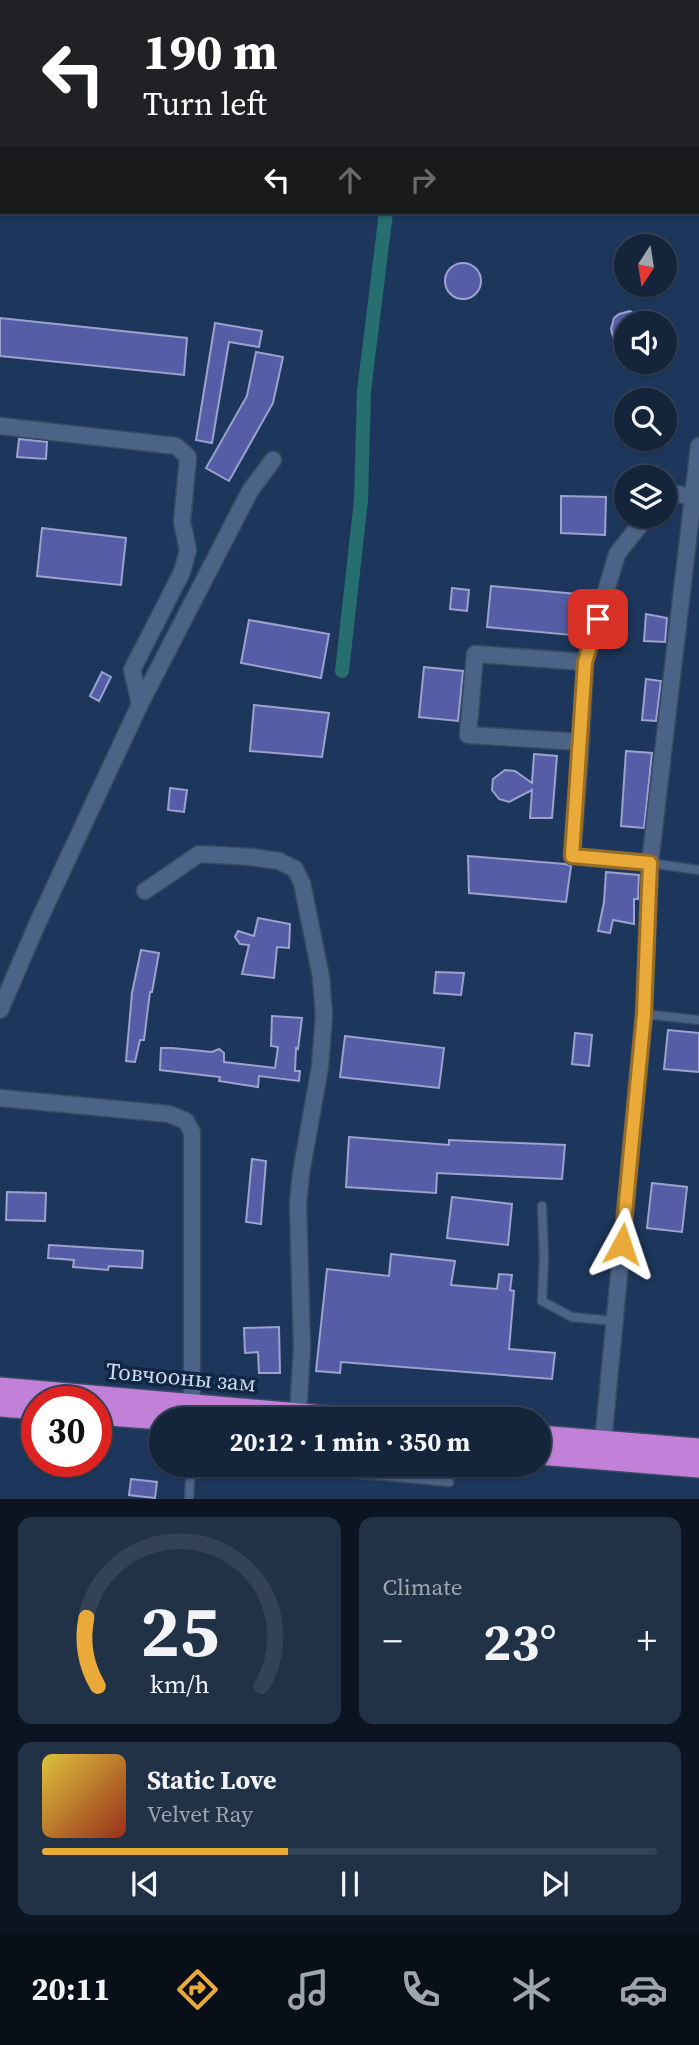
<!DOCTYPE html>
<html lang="en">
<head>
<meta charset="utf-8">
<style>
	:root { --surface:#14253b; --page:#213146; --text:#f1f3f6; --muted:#9da5af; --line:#334255; --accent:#eaaa39 }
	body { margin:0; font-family:"Source Serif 4",serif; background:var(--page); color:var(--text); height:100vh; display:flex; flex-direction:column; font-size:26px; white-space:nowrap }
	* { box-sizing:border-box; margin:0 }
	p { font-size:23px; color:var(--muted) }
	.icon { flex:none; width:38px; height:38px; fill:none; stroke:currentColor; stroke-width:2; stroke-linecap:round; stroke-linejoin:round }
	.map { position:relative; height:1499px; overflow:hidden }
	.side { display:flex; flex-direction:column; gap:18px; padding:18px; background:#0b1420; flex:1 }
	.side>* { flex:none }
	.guide { position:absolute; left:0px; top:0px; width:700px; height:214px; box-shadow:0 2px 5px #0004,0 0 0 2px var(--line); background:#202124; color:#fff; overflow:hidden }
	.needle { width:46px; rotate:192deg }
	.buttons { position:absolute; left:614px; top:234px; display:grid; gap:14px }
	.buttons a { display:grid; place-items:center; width:63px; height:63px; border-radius:50%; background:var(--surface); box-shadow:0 2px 5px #0004,0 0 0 2px var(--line); font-size:35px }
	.speed { position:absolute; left:21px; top:1386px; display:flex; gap:14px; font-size:35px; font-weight:700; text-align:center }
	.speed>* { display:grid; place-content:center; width:91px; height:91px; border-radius:50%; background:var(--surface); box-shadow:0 2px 5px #0004,0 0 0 2px var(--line); line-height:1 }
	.speed .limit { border:10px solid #d22; background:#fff; color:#111 }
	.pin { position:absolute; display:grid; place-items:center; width:60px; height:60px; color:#fff; margin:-30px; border-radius:14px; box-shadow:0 4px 10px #0006 }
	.me { position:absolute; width:77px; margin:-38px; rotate:5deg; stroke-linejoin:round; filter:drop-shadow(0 0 5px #0008) }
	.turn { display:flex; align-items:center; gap:24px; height:147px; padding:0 28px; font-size:32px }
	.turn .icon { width:91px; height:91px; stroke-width:2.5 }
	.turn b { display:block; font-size:49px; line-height:60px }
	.lanes { display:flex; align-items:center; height:66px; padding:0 28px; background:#0003; justify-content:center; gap:35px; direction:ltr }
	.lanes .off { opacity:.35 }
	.big { font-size:52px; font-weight:700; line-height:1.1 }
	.side .tile { flex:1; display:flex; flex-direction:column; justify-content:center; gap:10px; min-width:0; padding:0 24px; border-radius:14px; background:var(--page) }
	.side .dial { align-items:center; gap:0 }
	.dial svg { height:182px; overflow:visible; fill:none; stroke:var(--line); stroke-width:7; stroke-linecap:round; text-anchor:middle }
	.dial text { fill:var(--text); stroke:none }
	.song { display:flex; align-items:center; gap:21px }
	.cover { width:84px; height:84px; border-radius:10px; background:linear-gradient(135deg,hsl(50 70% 55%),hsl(10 70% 35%)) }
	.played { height:7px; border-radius:4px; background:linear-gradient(90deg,var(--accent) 40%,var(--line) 40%) }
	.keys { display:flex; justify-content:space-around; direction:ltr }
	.heat { display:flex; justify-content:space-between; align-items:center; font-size:38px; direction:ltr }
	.side .tiles { flex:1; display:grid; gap:18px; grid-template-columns:1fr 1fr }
	.tile:last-child { grid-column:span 2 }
	.trip { position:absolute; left:149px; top:1407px; width:402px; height:70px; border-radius:35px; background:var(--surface); box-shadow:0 2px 5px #0004,0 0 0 2px var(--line); font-weight:700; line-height:70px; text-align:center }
	.tabs { display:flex; height:112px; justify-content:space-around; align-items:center; background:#080f18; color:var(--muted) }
	.tabs .icon { width:49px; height:49px }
	.tabs .active { color:var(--accent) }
	.tabs b { font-size:32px; color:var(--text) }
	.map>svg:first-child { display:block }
	.built { fill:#1d375c; fill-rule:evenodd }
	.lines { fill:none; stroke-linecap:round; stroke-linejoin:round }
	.canal { stroke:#266e6f; stroke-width:14 }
	.building { fill:#555da7; stroke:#9ba2cc; stroke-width:2 }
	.lane-casing { stroke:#384b64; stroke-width:11 }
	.street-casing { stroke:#384b64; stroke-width:19 }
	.highway-casing { stroke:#384b64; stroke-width:24 }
	.lane { stroke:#4b6386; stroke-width:8 }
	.street { stroke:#4b6386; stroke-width:16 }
	.highway { stroke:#c280d8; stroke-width:21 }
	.route-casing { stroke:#986e25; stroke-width:18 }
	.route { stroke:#eaaa39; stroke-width:12 }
	.labels { text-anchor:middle; stroke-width:7; stroke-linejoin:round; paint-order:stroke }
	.street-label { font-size:23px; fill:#cddbee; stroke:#112644 }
</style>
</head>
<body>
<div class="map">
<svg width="699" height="1499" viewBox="0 0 699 1499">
	<rect width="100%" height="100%" fill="#1b314f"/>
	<path class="built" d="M 0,0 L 699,0 L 699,1499 L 0,1499 ZM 2,2 L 698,2 L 698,212 L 2,212 ZM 626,247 L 665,247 L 665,285 L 626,285 ZM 626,324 L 665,324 L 665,362 L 626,362 ZM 626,401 L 665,401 L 665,439 L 626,439 ZM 626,478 L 665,478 L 665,516 L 626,516 ZM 37,1402 L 96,1402 L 96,1461 L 37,1461 ZM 161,1419 L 539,1419 L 539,1465 L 161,1465 Z"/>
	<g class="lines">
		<path class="canal" d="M 698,166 L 699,166
			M 342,671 L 361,500 L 364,391 L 386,212"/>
	</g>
	<path class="building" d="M445 281a18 18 0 1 1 36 0a18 18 0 1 1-36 0Z
		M 630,311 L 653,324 L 626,324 L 626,347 L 614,340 L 611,329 L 614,318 L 619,314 Z
		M 0,318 L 187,338 L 184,375 L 0,356 Z
		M 215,323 L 262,331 L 259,347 L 229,342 L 212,443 L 196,440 Z
		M 256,352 L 283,357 L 273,403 L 229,481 L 206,468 L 247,396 Z
		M 19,439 L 47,442 L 46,459 L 17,457 Z
		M 561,496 L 606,497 L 605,535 L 561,533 Z
		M 42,528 L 126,538 L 121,585 L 37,576 Z
		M 491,586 L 587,595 L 582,636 L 487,627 Z
		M 452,588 L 469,590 L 467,611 L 450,609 Z
		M 646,614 L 667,618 L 665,642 L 644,641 Z
		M 249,620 L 329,634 L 321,678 L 241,663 Z
		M 424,667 L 463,671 L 458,721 L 419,717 Z
		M 102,672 L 111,677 L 99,701 L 90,696 Z
		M 646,679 L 661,681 L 656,721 L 642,720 Z
		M 254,705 L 329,713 L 322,757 L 250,751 Z
		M 626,751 L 652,753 L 644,828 L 621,826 Z
		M 534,754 L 557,756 L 552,818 L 530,818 L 532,790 L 509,802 L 499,799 L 492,790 L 493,779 L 505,770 L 515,771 L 532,783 Z
		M 170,788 L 187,790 L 184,812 L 168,810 Z
		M 468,856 L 565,864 L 571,866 L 566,902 L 469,893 Z
		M 606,872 L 639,875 L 638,899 L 634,899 L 634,924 L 613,920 L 610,933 L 598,931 L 604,902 Z
		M 258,918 L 290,924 L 289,948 L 277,947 L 274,978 L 242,974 L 249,945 L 240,944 L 235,937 L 238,931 L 254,936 Z
		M 141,950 L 159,953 L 152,992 L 150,992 L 144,1040 L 140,1040 L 135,1062 L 126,1061 L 132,993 Z
		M 436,972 L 464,973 L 461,995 L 434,993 Z
		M 272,1016 L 302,1018 L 298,1049 L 296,1048 L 295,1071 L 300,1071 L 299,1081 L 259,1076 L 258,1087 L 219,1081 L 220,1077 L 160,1070 L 161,1048 L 172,1048 L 212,1052 L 219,1049 L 224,1053 L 224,1062 L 275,1068 L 278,1047 L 271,1046 Z
		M 668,1030 L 699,1033 L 699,1072 L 664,1069 Z
		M 575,1033 L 592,1035 L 589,1066 L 572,1064 Z
		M 345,1036 L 444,1048 L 439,1088 L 340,1077 Z
		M 349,1137 L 449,1145 L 449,1140 L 565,1145 L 562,1179 L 437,1173 L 436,1193 L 346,1187 Z
		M 252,1159 L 266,1161 L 261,1224 L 246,1222 Z
		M 652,1183 L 687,1187 L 682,1232 L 647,1228 Z
		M 7,1192 L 46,1193 L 45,1221 L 6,1220 Z
		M 452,1197 L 512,1204 L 508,1245 L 447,1238 Z
		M 49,1245 L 143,1251 L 142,1268 L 109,1266 L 108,1270 L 73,1267 L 74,1260 L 48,1258 Z
		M 391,1254 L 455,1261 L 451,1285 L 497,1289 L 499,1274 L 512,1275 L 510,1290 L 514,1291 L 509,1349 L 555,1353 L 552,1379 L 341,1362 L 340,1373 L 316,1371 L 327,1269 L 389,1276 Z
		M 279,1327 L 280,1373 L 259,1373 L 258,1352 L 245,1353 L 244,1328 Z
		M 131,1479 L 157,1482 L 155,1498 L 129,1495 Z"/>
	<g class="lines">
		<defs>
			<path id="lane" d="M 650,863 L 699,870
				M 644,1014 L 699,1020
				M 542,1206 L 544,1259 L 542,1301 L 572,1317 L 614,1321
				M 307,1465 L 306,1470 L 398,1477
				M 400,1465 L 398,1477 L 449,1482
				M 189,1499 L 191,1465"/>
			<path id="street" d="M 0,426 L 176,446 L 188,457 L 182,522 L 188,550 L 182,572 L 132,670 L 140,704
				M 665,500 L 672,493 L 694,497
				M 585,662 L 617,554 L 647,516
				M 581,742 L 585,662 L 475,654 L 468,735 L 581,742 L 572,856 L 650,863
				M 145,891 L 199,854 L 251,857 L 279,861 L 295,869 L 302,883 L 321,977 L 324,1015 L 320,1067 L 301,1173 L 298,1204 L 302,1348 L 298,1414
				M 0,1010 L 39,920 L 140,704 L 250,491 L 273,460
				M 0,1098 L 169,1114 L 186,1121 L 192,1132 L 192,1419
				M 603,1442 L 644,1014 L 650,863 L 699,446"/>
			<path id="highway" d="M 0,1388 L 358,1419
				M 0,1406 L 37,1409
				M 96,1414 L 161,1419
				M 539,1436 L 699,1449
				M 539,1454 L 699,1467"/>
		</defs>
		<use href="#lane" class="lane-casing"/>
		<use href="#street" class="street-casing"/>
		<use href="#highway" class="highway-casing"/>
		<use href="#lane" class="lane"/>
		<use href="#street" class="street"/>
		<use href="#highway" class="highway"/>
	</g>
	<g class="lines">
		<defs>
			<path id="route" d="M 598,619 L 585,662 L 572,856 L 650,863 L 644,1014 L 622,1244"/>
		</defs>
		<use href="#route" class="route-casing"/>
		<use href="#route" class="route"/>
	</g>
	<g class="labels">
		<g class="street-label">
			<text transform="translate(181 1377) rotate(5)" y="8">Товчооны зам</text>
		</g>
	</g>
</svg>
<div class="buttons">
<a><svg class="needle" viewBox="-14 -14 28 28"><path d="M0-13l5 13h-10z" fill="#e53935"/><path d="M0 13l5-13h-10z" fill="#9da5af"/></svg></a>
<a><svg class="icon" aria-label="sound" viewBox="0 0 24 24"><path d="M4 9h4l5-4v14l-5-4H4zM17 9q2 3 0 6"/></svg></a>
<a><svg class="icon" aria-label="search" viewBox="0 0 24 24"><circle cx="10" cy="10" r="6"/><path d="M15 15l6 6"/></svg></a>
<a><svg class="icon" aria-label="layers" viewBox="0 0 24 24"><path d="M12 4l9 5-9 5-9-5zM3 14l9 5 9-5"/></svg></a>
</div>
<div class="speed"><div class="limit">30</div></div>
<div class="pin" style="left:598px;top:619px;background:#d93025"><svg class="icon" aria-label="arrive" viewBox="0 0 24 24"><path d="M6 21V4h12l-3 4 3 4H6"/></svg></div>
<svg class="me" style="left:622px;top:1244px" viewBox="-20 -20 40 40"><path d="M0-17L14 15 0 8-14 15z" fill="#eaaa39" stroke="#fff" stroke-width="4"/></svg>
<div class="trip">20:12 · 1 min · 350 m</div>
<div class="guide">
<div class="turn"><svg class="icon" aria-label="left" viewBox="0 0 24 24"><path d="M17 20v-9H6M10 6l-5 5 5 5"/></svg><div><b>190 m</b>Turn left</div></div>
<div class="lanes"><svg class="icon" aria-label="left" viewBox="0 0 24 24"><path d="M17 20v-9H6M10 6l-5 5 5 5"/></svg><svg class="icon off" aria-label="ahead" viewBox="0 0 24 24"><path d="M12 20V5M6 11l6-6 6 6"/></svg><svg class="icon off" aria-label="right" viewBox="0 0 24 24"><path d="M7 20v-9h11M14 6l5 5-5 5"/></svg></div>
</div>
</div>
<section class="side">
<div class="tiles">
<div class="tile dial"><svg viewBox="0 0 100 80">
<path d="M14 69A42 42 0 1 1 86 69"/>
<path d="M14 69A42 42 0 0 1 9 39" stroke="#eaaa39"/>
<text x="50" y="56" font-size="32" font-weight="700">25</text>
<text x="50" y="72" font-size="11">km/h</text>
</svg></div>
<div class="tile"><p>Climate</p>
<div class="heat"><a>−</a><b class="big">23°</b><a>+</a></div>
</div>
<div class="tile">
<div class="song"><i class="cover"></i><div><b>Static Love</b><p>Velvet Ray</p></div></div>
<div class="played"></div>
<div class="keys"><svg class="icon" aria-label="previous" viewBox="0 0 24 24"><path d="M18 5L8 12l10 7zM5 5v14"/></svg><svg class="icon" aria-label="pause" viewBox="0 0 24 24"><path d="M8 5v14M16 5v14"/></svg><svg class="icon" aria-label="next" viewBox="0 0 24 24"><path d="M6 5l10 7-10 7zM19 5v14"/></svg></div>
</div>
</div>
</section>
<nav class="tabs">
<b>20:11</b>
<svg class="icon active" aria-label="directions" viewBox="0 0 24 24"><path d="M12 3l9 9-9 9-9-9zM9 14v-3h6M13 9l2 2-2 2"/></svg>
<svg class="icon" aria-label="music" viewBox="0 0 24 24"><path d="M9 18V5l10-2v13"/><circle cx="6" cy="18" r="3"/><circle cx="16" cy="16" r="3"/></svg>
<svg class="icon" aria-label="phone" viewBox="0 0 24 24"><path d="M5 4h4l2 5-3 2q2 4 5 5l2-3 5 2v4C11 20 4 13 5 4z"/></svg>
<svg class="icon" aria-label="climate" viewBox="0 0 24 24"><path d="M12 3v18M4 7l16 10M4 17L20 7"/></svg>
<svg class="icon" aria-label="car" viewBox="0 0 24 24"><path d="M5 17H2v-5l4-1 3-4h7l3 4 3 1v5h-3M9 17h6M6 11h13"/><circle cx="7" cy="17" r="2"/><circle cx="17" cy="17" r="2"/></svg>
</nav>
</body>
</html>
